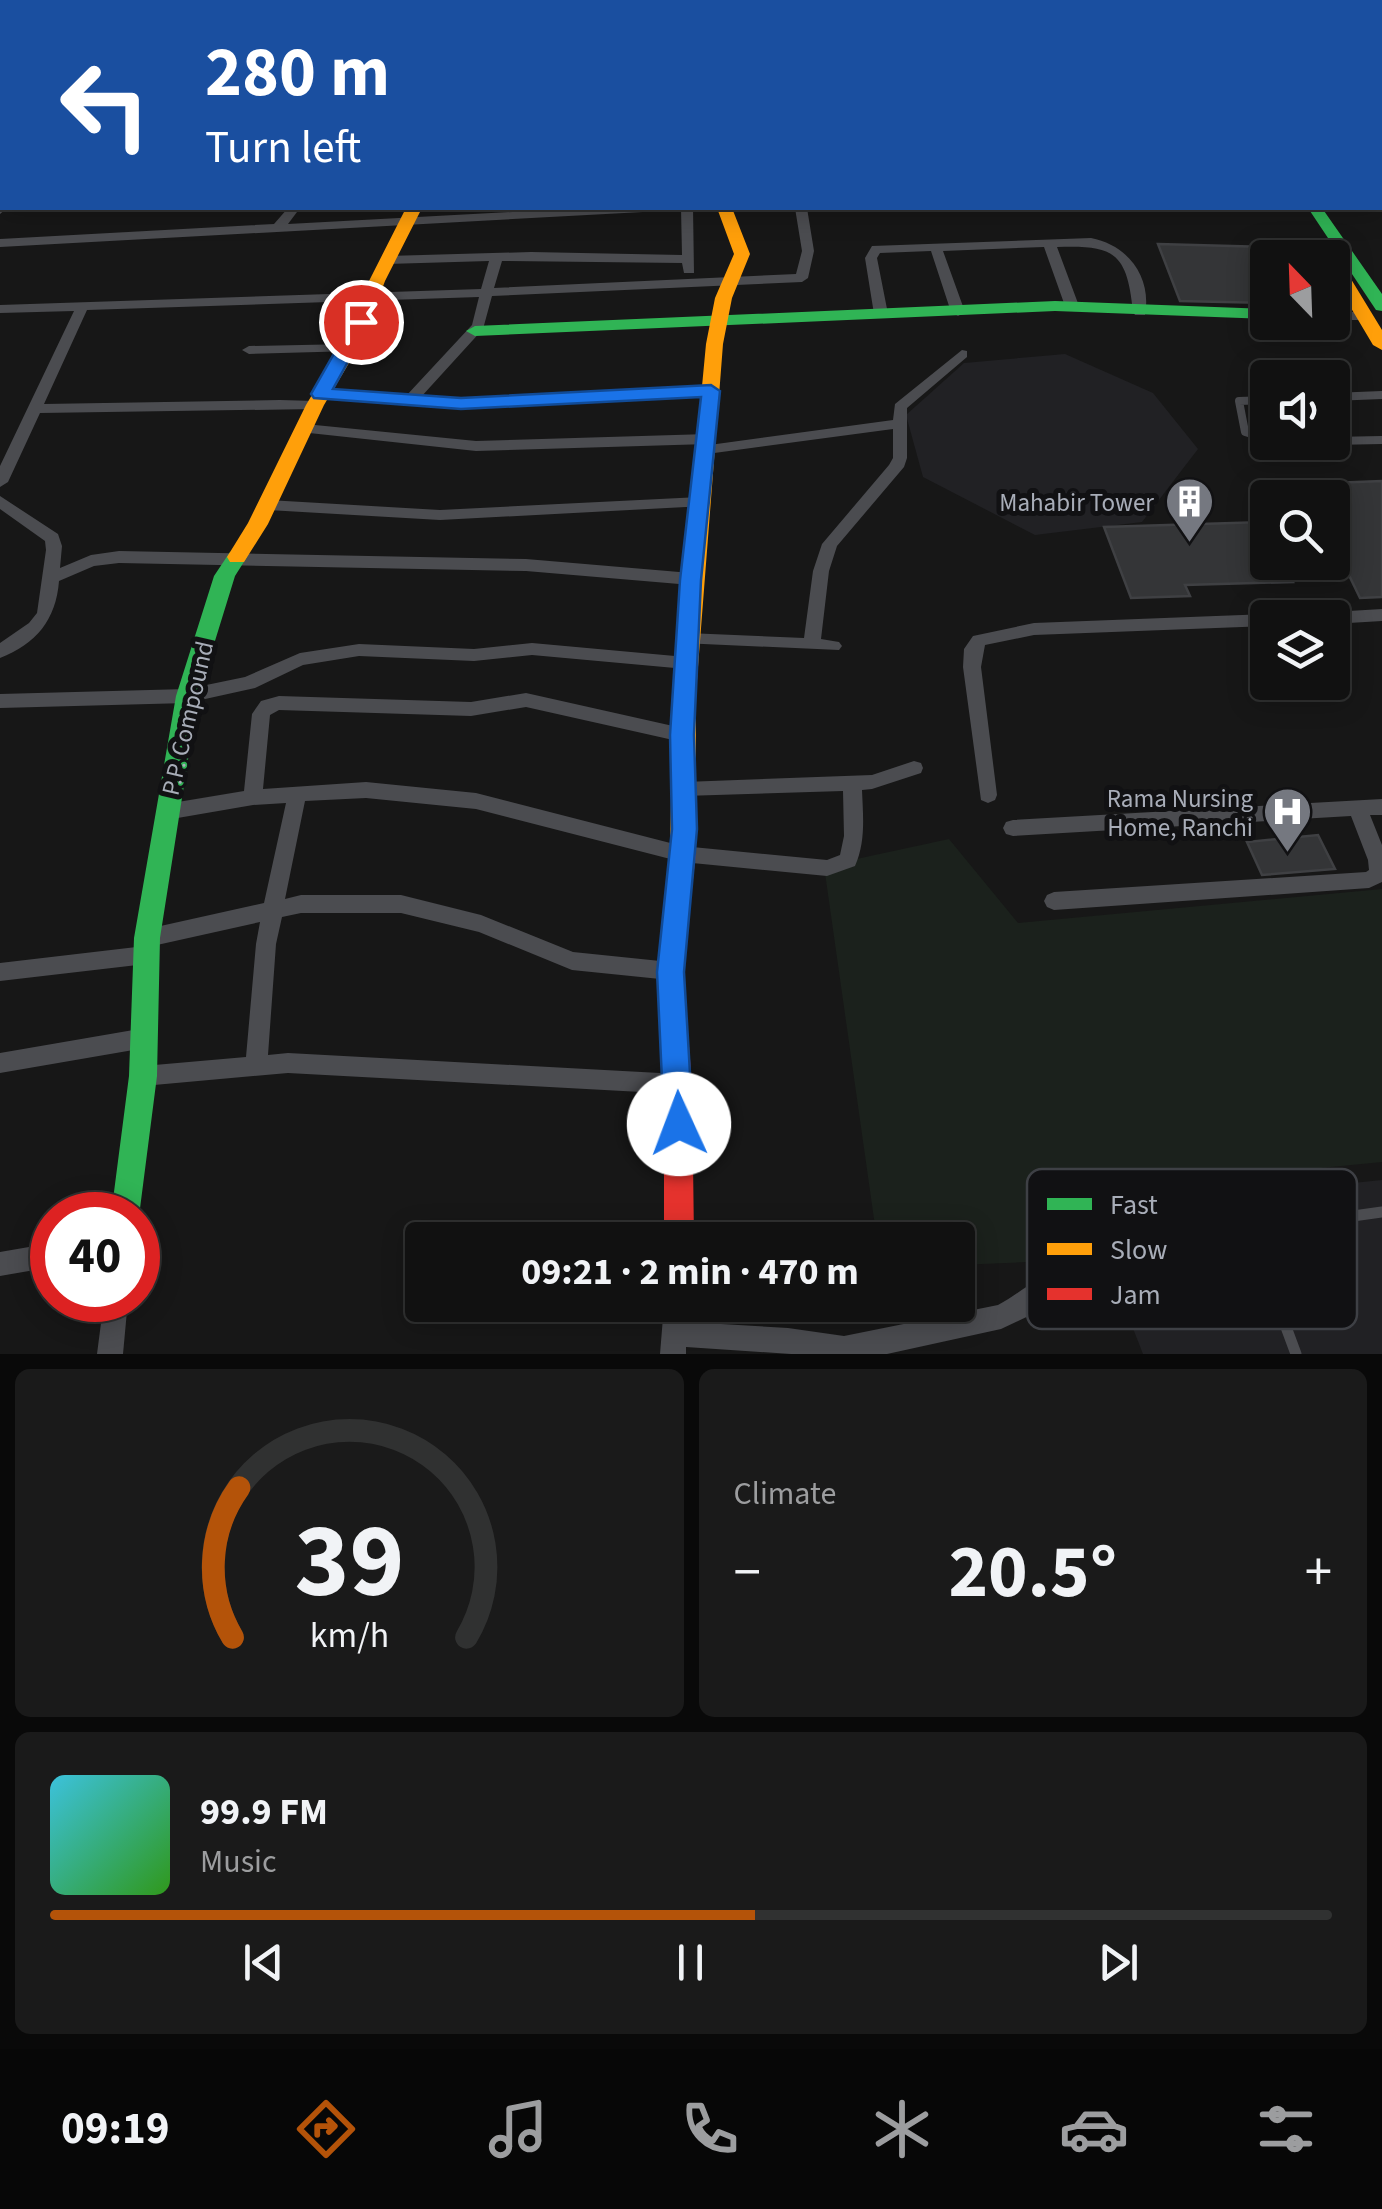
<!DOCTYPE html>
<html lang="en">
<head>
<meta charset="utf-8">
<style>
	:root { --surface:#111; --page:#1a1a1a; --text:#f1f3f6; --muted:#9c9d9f; --line:#303131; --accent:#b45309 }
	body { margin:0; font-family:"Source Sans 3",sans-serif; background:var(--page); color:var(--text); height:100vh; display:flex; flex-direction:column; font-size:38px; white-space:nowrap }
	* { box-sizing:border-box; margin:0 }
	p { font-size:32px; color:var(--muted) }
	.icon { flex:none; width:55px; height:55px; fill:none; stroke:currentColor; stroke-width:2; stroke-linecap:round; stroke-linejoin:round }
	.map { position:relative; height:1354px; overflow:hidden }
	.details { display:flex; flex-direction:column; gap:15px; padding:15px; background:#090909; flex:1 }
	.details>* { flex:none }
	.top-card { position:absolute; left:0px; top:0px; width:1382px; height:210px; box-shadow:0 5px 25px #0003,0 0 0 2px var(--line); background:#1a4fa0; color:#fff; overflow:hidden }
	.needle { width:65px; rotate:337deg }
	.tools { position:absolute; left:1250px; top:240px; display:grid; gap:20px }
	.tools a { display:grid; place-items:center; width:100px; height:100px; border-radius:10px; background:var(--surface); box-shadow:0 5px 25px #0003,0 0 0 2px var(--line); font-size:50px }
	.speed { position:absolute; left:30px; top:1192px; display:flex; gap:20px; font-size:50px; font-weight:700; text-align:center }
	.speed>* { display:grid; place-content:center; width:130px; height:130px; border-radius:50%; background:var(--surface); box-shadow:0 5px 25px #0003,0 0 0 2px var(--line); line-height:1 }
	.speed .limit { border:15px solid #d22; background:#fff; color:#111 }
	.pin { position:absolute; display:grid; place-items:center; width:85px; height:85px; color:#fff; margin:-42px; border:5px solid #fff; border-radius:50%; box-shadow:0 2px 10px #0007 }
	.me { position:absolute; width:110px; margin:-55px; rotate:358deg; stroke-linejoin:round; filter:drop-shadow(0 0 8px #0008) }
	.turn { display:flex; align-items:center; gap:35px; height:210px; padding:0 40px; font-size:45px }
	.turn .icon { width:130px; height:130px; stroke-width:2.5 }
	.turn b { display:block; font-size:70px; line-height:85px }
	.big { font-size:75px; font-weight:700; line-height:1.1 }
	.details .card { flex:1; display:flex; flex-direction:column; justify-content:center; gap:15px; min-width:0; padding:0 35px; border-radius:15px; background:var(--page) }
	.details .dial { align-items:center; gap:0 }
	.dial svg { height:260px; overflow:visible; fill:none; stroke:var(--line); stroke-width:7; stroke-linecap:round; text-anchor:middle }
	.dial text { fill:var(--text); stroke:none }
	.song { display:flex; align-items:center; gap:30px }
	.cover { width:120px; height:120px; border-radius:15px; background:linear-gradient(135deg,hsl(190 70% 55%),hsl(110 70% 35%)) }
	.played { height:10px; border-radius:5px; background:linear-gradient(90deg,var(--accent) 55%,var(--line) 55%) }
	.keys { display:flex; justify-content:space-around; direction:ltr }
	.heat { display:flex; justify-content:space-between; align-items:center; font-size:55px; direction:ltr }
	.details .tiles { flex:1; display:grid; gap:15px; grid-template-columns:1fr 1fr }
	.card:last-child { grid-column:span 2 }
	.trip { position:absolute; left:405px; top:1222px; width:570px; height:100px; border-radius:10px; background:var(--surface); box-shadow:0 5px 25px #0003,0 0 0 2px var(--line); font-weight:700; line-height:100px; text-align:center }
	.menu { display:flex; height:160px; justify-content:space-around; align-items:center; background:#070707; color:var(--muted) }
	.menu .icon { width:70px; height:70px }
	.menu .current { color:var(--accent) }
	.menu b { font-size:45px; color:var(--text) }
	.map>svg:first-child { display:block }
	.built { fill:#212124 }
	.green { fill:#1b211c }
	.building { fill:#343537; stroke:#3f4043; stroke-width:2.5 }
	.lines { fill:none; stroke-linecap:round; stroke-linejoin:round }
	.lane-far1 { stroke:#4b4c50; stroke-width:8 }
	.lane { stroke:#4b4c50; stroke-width:11 }
	.street { fill:#4b4c50; fill-rule:evenodd }
	.fast { fill:#30b455; fill-rule:evenodd }
	.slow { fill:#ff9f0a; fill-rule:evenodd }
	.jam { fill:#e5322d; fill-rule:evenodd }
	.route { fill:#1a73e8; stroke:#114b97; stroke-width:2.5 }
	.labels { text-anchor:middle; stroke-width:10; stroke-linejoin:round; paint-order:stroke }
	.poi-label { font-size:25px; fill:#a8adb8; stroke:#111113; text-anchor:end }
	.street-label { font-size:25px; fill:#a8adb8; stroke:#111113 }
	.key { fill:#111113; stroke:#3e4045; stroke-width:2.5 }
	.key-label { font-size:28px; fill:#a8adb8 }
</style>
</head>
<body>
<div class="map">
<svg width="1382" height="1354" viewBox="0 0 1382 1354">
	<rect width="100%" height="100%" fill="#171717"/>
	<path class="built" d="M 1065,354 L 1153,393 L 1198,449 L 1142,522 L 1035,535 L 923,477 L 906,415 L 964,363 Z
		M 1382,1180 L 1382,1354 L 1143,1354 L 1087,1210 Z"/>
	<path class="green" d="M 949,839 L 1018,923 L 1382,889 L 1382,1162 L 1058,1194 L 1074,1260 L 958,1265 L 958,1240 L 877,1240 L 824,866 Z"/>
	<path class="building" d="M 1158,244 L 1268,247 L 1268,303 L 1180,301 Z
		M 1382,481 L 1382,597 L 1360,598 L 1332,540 L 1332,483 Z
		M 1264,522 L 1268,562 L 1284,562 L 1293,582 L 1185,585 L 1190,596 L 1131,598 L 1104,527 Z
		M 1318,835 L 1335,869 L 1262,875 L 1247,842 Z"/>
	<g class="lines">
		<path class="lane-far1" d="M 1332,397 L 1382,395
			M 1268,400 L 1239,401 L 1245,432 L 1268,439
			M 1332,441 L 1382,440"/>
		<path class="lane" d="M 1296,1354 L 1263,1265 L 1262,1247 L 1303,1223 L 1382,1212"/>
		<path class="street" d="M 0,0 L 107,0 L 108,1 L 2,2 L 0,5 Z
			M 489,0 L 569,0 L 566,2 L 487,2 Z
			M 581,0 L 591,0 L 592,2 L 582,2 Z
			M 1078,0 L 1088,0 L 1090,2 L 1080,2 Z
			M 1338,0 L 1348,0 L 1350,2 L 1340,2 Z
			M 0,20 L 2,20 L 2,26 L 0,26 Z
			M 1380,41 L 1382,41 L 1382,49 L 1380,49 Z
			M 0,55 L 2,55 L 2,61 L 0,61 Z
			M 0,103 L 2,103 L 2,109 L 0,109 Z
			M 1380,145 L 1382,145 L 1382,151 L 1380,151 Z
			M 0,147 L 2,147 L 2,153 L 0,153 Z
			M 0,202 L 2,202 L 2,208 L 7,208 L 0,214 Z
			M 288,208 L 300,208 L 288,224 L 585,208 L 649,208 L 643,212 L 0,247 L 0,239 L 274,224 Z
			M 681,208 L 693,208 L 694,273 L 684,273 L 682,263 L 502,261 L 494,288 L 796,274 L 802,251 L 795,208 L 807,208 L 814,251 L 808,278 L 802,282 L 492,296 L 483,329 L 421,397 L 461,400 L 711,387 L 718,391 L 716,394 L 461,408 L 321,398 L 314,394 L 321,390 L 406,396 L 472,325 L 479,297 L 87,310 L 44,404 L 280,400 L 315,401 L 322,405 L 315,409 L 40,413 L 8,482 L 0,487 L 0,466 L 74,311 L 0,313 L 0,305 L 481,289 L 489,261 L 387,264 L 381,260 L 387,256 L 531,252 L 682,255 Z
			M 1091,238 C 1128,245 1152,277 1145,315 L 1135,315 L 1133,312 C 1127,252 1114,245 1057,247 L 1079,306 L 1072,310 L 1065,306 L 1044,247 L 943,251 L 965,312 L 958,316 L 951,312 L 931,251 L 880,253 L 877,258 L 888,314 L 881,318 L 874,314 L 865,258 L 872,246 Z
			M 1332,312 L 1365,312 L 1372,316 L 1365,320 L 1332,320 Z
			M 349,344 L 356,348 L 354,351 L 249,354 L 242,350 L 249,346 Z
			M 962,350 L 967,351 L 967,357 L 907,408 L 907,458 L 904,467 L 837,546 L 829,571 L 821,639 L 839,642 L 842,646 L 839,650 L 681,643 L 678,639 L 681,635 L 687,633 L 804,638 L 813,571 L 822,544 L 889,465 L 893,458 L 893,429 L 707,454 L 700,449 L 702,446 L 893,420 L 895,404 Z
			M 305,424 L 476,441 L 708,434 L 715,439 L 708,444 L 476,451 L 300,432 L 300,426 Z
			M 0,496 L 58,534 L 62,546 L 60,568 L 91,555 L 119,551 L 526,559 L 691,573 L 699,579 L 691,585 L 526,571 L 119,563 L 94,566 L 59,581 C 56,620 36,644 0,658 L 0,643 L 29,623 L 37,613 L 46,550 L 45,541 L 0,509 Z
			M 700,497 L 708,502 L 705,506 L 440,520 L 268,510 L 260,505 L 268,500 L 440,510 Z
			M 1382,609 L 1382,621 L 1332,624 L 1332,618 L 1324,618 L 1332,612 Z
			M 1268,614 L 1275,618 L 1268,618 L 1268,626 L 1034,635 L 985,645 L 981,667 L 997,795 L 995,800 L 988,803 L 981,800 L 963,667 L 964,649 L 973,636 L 1034,623 Z
			M 532,643 L 686,657 L 695,663 L 686,669 L 532,655 L 474,661 L 359,656 L 303,665 L 255,688 L 187,703 L 0,708 L 0,694 L 187,689 L 245,677 L 300,653 L 359,644 L 474,649 Z
			M 526,693 L 682,728 L 688,730 L 691,735 L 688,740 L 682,742 L 526,707 L 471,716 L 279,710 L 270,715 L 263,789 L 366,782 L 476,793 L 682,846 L 827,860 L 840,855 L 844,836 L 843,791 L 684,796 L 677,794 L 675,789 L 677,784 L 684,782 L 872,775 L 914,761 L 921,763 L 923,768 L 921,773 L 872,789 L 862,790 C 863,816 866,841 855,866 L 827,876 L 682,862 L 476,809 L 366,798 L 305,801 L 285,899 L 301,895 L 401,895 L 481,915 L 573,952 L 670,962 L 677,964 L 680,971 L 677,978 L 670,980 L 572,970 L 479,932 L 401,913 L 301,913 L 282,917 L 276,944 L 268,1055 L 288,1053 L 678,1074 L 686,1077 L 689,1084 L 686,1091 L 678,1094 L 288,1073 L 143,1086 L 135,1083 L 132,1076 L 135,1069 L 143,1066 L 246,1057 L 256,944 L 260,922 L 148,947 L 153,949 L 156,955 L 153,961 L 146,964 L 0,981 L 0,963 L 145,946 L 140,944 L 137,938 L 140,932 L 147,929 L 264,903 L 286,803 L 253,805 L 166,820 L 159,817 L 156,812 L 159,807 L 166,804 L 244,791 L 252,714 L 261,701 L 279,696 L 471,702 Z
			M 1382,799 L 1382,815 L 1370,815 L 1382,845 L 1382,882 L 1369,888 L 1054,910 L 1047,907 L 1044,901 L 1047,895 L 1054,892 L 1366,872 L 1369,870 L 1368,860 L 1351,816 L 1013,836 L 1006,834 L 1003,828 L 1006,822 L 1013,820 Z
			M 145,1028 L 153,1031 L 156,1038 L 153,1045 L 145,1048 L 0,1073 L 0,1053 Z
			M 52,1243 L 52,1267 L 0,1276 L 0,1252 Z
			M 1102,1261 L 1111,1264 L 1114,1273 L 1111,1282 L 1070,1290 L 1055,1297 L 1039,1311 L 1001,1329 L 887,1354 L 791,1354 L 686,1347 L 686,1354 L 660,1354 L 664,1305 L 688,1305 L 687,1322 L 788,1328 L 844,1336 L 998,1305 C 1013,1297 1025,1287 1039,1279 C 1059,1268 1080,1264 1102,1261 Z
			M 104,1300 L 128,1300 L 123,1354 L 97,1354 Z"/>
		<path class="fast" d="M 1032,0 L 1049,0 L 1050,2 L 1034,2 Z
			M 1308,208 L 1322,208 L 1382,294 L 1382,311 L 1376,310 Z
			M 1055,301 L 1268,309 L 1268,319 L 1055,311 L 475,336 L 466,331 L 475,326 Z
			M 237,550 L 247,557 L 235,576 L 198,696 L 160,938 L 157,1076 L 138,1224 L 138,1215 L 111,1215 L 129,1076 L 134,938 L 176,696 L 214,576 L 230,552 Z"/>
		<path class="slow" d="M 1380,93 L 1382,93 L 1380,102 Z
			M 406,208 L 422,208 L 385,281 L 364,338 L 324,405 L 268,524 L 244,562 L 230,562 L 227,557 L 248,523 L 306,405 L 346,338 L 369,281 Z
			M 717,208 L 732,208 L 750,254 L 732,298 L 723,344 L 696,693 L 696,852 L 692,859 L 683,862 L 674,859 L 670,852 L 673,693 L 706,344 L 715,298 L 734,254 Z
			M 1332,256 L 1340,261 L 1382,330 L 1382,350 L 1373,345 L 1332,276 L 1332,258 L 1326,258 Z"/>
		<path class="jam" d="M 683,842 L 692,845 L 696,852 L 683,971 L 692,1084 L 694,1240 L 664,1240 L 664,1084 L 657,971 L 670,852 L 674,845 Z"/>
	</g>
	<path class="route" d="M 361,317 L 370,322 L 333,389 L 461,398 L 711,385 L 720,391 L 701,580 L 694,735 L 697,829 L 684,972 L 693,1124 L 689,1134 L 679,1138 L 668,1134 L 664,1124 L 657,972 L 672,829 L 670,735 L 680,580 L 701,397 L 461,409 L 314,398 L 311,394 L 352,322 Z"/>
	<defs>
		<symbol id="building-pin" viewBox="-11 -11 22 30"><path d="M0 17L-7.5 6A9.5 9.5 0 1 1 7.5 6Z" fill="#757880" stroke="#111113"/><path d="M-4-6H4V6H1V3H-1V6H-4ZM-2.5-4.3h1.7v1.8h-1.7ZM.8-4.3h1.7v1.8H.8ZM-2.5-1h1.7V.8h-1.7ZM.8-1h1.7V.8H.8Z" fill="#fff"/></symbol>
		<symbol id="hospital-pin" viewBox="-11 -11 22 30"><path d="M0 17L-7.5 6A9.5 9.5 0 1 1 7.5 6Z" fill="#757880" stroke="#111113"/><path d="M-5-5h3v3.5h4V-5h3V5h-3V1.5h-4V5h-3Z" fill="#fff"/></symbol>
	</defs>
	<g fill-rule="evenodd">
		<use href="#building-pin" x="1162" y="474" width="55" height="75"/>
		<use href="#hospital-pin" x="1260" y="784" width="55" height="75"/>
	</g>
	<g class="labels">
		<g class="poi-label">
			<text x="1154" y="511">Mahabir Tower</text>
			<text x="1253" y="807">Rama Nursing<tspan x="1253" dy="29">Home, Ranchi</tspan></text>
		</g>
		<g class="street-label">
			<text transform="translate(187 718) rotate(-77)" y="9">P.P. Compound</text>
		</g>
	</g>
	<rect x="1027" y="1169" width="330" height="160" rx="15" class="key"/>
	<rect x="1047" y="1198" width="45" height="12" fill="#30b455"/>
	<rect x="1047" y="1243" width="45" height="12" fill="#ff9f0a"/>
	<rect x="1047" y="1288" width="45" height="12" fill="#e5322d"/>
	<g class="key-label">
		<text x="1110" y="1214">Fast</text>
		<text x="1110" y="1259">Slow</text>
		<text x="1110" y="1304">Jam</text>
	</g>
</svg>
<div class="tools">
<a><svg class="needle" viewBox="-14 -14 28 28"><path d="M0-13l5 13h-10z" fill="#e53935"/><path d="M0 13l5-13h-10z" fill="#9c9d9f"/></svg></a>
<a><svg class="icon" aria-label="sound" viewBox="0 0 24 24"><path d="M4 9h4l5-4v14l-5-4H4zM17 9q2 3 0 6"/></svg></a>
<a><svg class="icon" aria-label="search" viewBox="0 0 24 24"><circle cx="10" cy="10" r="6"/><path d="M15 15l6 6"/></svg></a>
<a><svg class="icon" aria-label="layers" viewBox="0 0 24 24"><path d="M12 4l9 5-9 5-9-5zM3 14l9 5 9-5"/></svg></a>
</div>
<div class="speed"><div class="limit">40</div></div>
<div class="pin" style="left:361px;top:322px;background:#d93025"><svg class="icon" aria-label="arrive" viewBox="0 0 24 24"><path d="M6 21V4h12l-3 4 3 4H6"/></svg></div>
<svg class="me" style="left:679px;top:1124px" viewBox="-20 -20 40 40"><circle r="19" fill="#fff"/><path d="M0-13L10 11 0 6-10 11z" fill="#1a73e8"/></svg>
<div class="trip">09:21 · 2 min · 470 m</div>
<div class="top-card">
<div class="turn"><svg class="icon" aria-label="left" viewBox="0 0 24 24"><path d="M17 20v-9H6M10 6l-5 5 5 5"/></svg><div><b>280 m</b>Turn left</div></div>
</div>
</div>
<section class="details">
<div class="tiles">
<div class="card dial"><svg viewBox="0 0 100 80">
<path d="M14 69A42 42 0 1 1 86 69"/>
<path d="M14 69A42 42 0 0 1 16 23" stroke="#b45309"/>
<text x="50" y="56" font-size="32" font-weight="700">39</text>
<text x="50" y="72" font-size="11">km/h</text>
</svg></div>
<div class="card"><p>Climate</p>
<div class="heat"><a>−</a><b class="big">20.5°</b><a>+</a></div>
</div>
<div class="card">
<div class="song"><i class="cover"></i><div><b>99.9 FM</b><p>Music</p></div></div>
<div class="played"></div>
<div class="keys"><svg class="icon" aria-label="previous" viewBox="0 0 24 24"><path d="M18 5L8 12l10 7zM5 5v14"/></svg><svg class="icon" aria-label="pause" viewBox="0 0 24 24"><path d="M8 5v14M16 5v14"/></svg><svg class="icon" aria-label="next" viewBox="0 0 24 24"><path d="M6 5l10 7-10 7zM19 5v14"/></svg></div>
</div>
</div>
</section>
<nav class="menu">
<b>09:19</b>
<svg class="icon current" aria-label="directions" viewBox="0 0 24 24"><path d="M12 3l9 9-9 9-9-9zM9 14v-3h6M13 9l2 2-2 2"/></svg>
<svg class="icon" aria-label="music" viewBox="0 0 24 24"><path d="M9 18V5l10-2v13"/><circle cx="6" cy="18" r="3"/><circle cx="16" cy="16" r="3"/></svg>
<svg class="icon" aria-label="phone" viewBox="0 0 24 24"><path d="M5 4h4l2 5-3 2q2 4 5 5l2-3 5 2v4C11 20 4 13 5 4z"/></svg>
<svg class="icon" aria-label="climate" viewBox="0 0 24 24"><path d="M12 3v18M4 7l16 10M4 17L20 7"/></svg>
<svg class="icon" aria-label="car" viewBox="0 0 24 24"><path d="M5 17H2v-5l4-1 3-4h7l3 4 3 1v5h-3M9 17h6M6 11h13"/><circle cx="7" cy="17" r="2"/><circle cx="17" cy="17" r="2"/></svg>
<svg class="icon" aria-label="filters" viewBox="0 0 24 24"><path d="M4 7h16M4 17h16"/><circle cx="9" cy="7" r="2"/><circle cx="15" cy="17" r="2"/></svg>
</nav>
</body>
</html>
